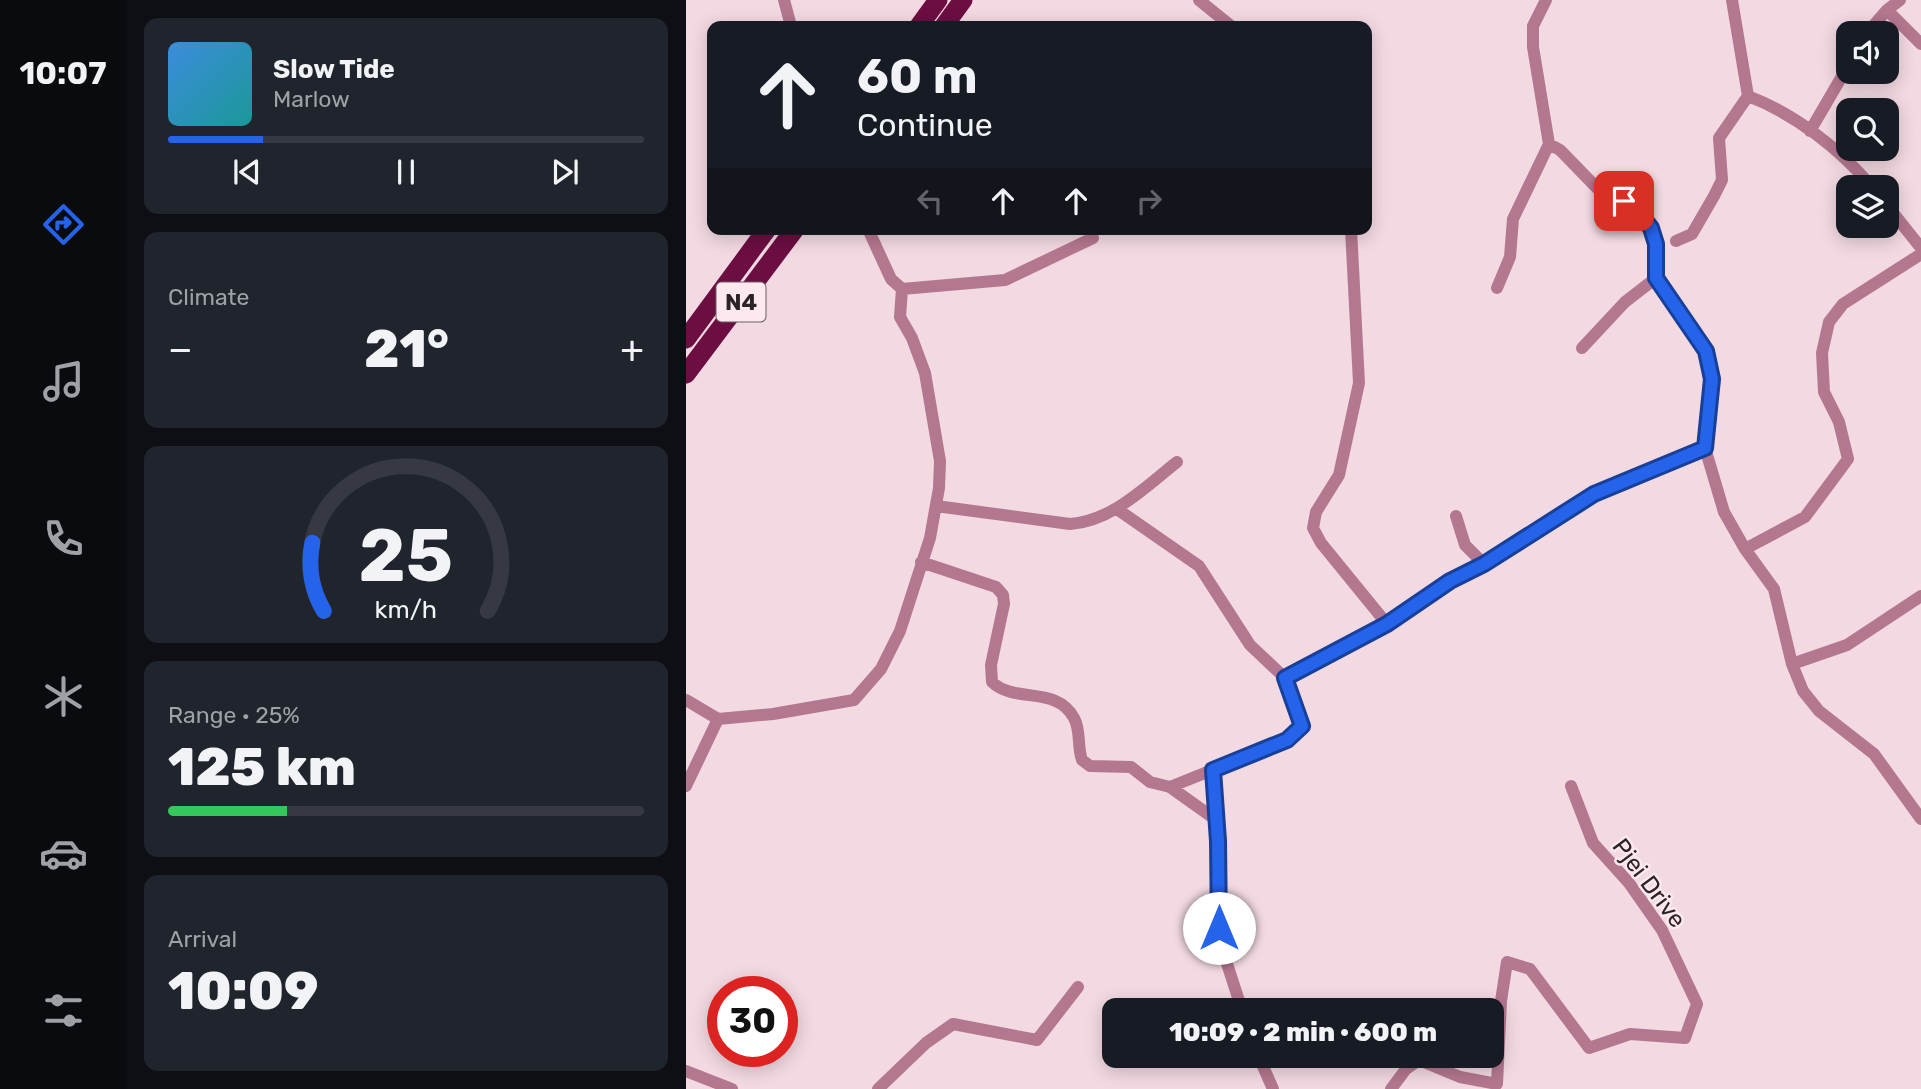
<!DOCTYPE html>
<html lang="en">
<head>
<meta charset="utf-8">
<style>
	:root { --surface:#171b24; --page:#20242c; --text:#f1f3f6; --muted:#9ea1a6; --line:#363941; --accent:#2563eb }
	body { margin:0; font-family:Rubik,sans-serif; background:var(--page); color:var(--text); height:100vh; display:flex; flex-direction:column; font-size:26px; white-space:nowrap }
	* { box-sizing:border-box; margin:0 }
	p { font-size:23px; color:var(--muted) }
	.icon { flex:none; width:38px; height:38px; fill:none; stroke:currentColor; stroke-width:2; stroke-linecap:round; stroke-linejoin:round }
	.map { position:relative; flex:1; overflow:hidden }
	.sheet { display:flex; flex-direction:column; gap:18px; padding:18px; background:#0d0f14; width:560px }
	.sheet>* { flex:none }
	.top-card { position:absolute; left:21px; top:21px; width:665px; height:214px; border-radius:14px; box-shadow:0 4px 18px #0003; background:#171b24; color:var(--text); overflow:hidden }
	.tools { position:absolute; left:1150px; top:21px; display:grid; gap:14px }
	.tools a { display:grid; place-items:center; width:63px; height:63px; border-radius:14px; background:var(--surface); box-shadow:0 4px 18px #0003; font-size:35px }
	.speed { position:absolute; left:21px; top:976px; display:flex; gap:14px; font-size:35px; font-weight:700; text-align:center }
	.speed>* { display:grid; place-content:center; width:91px; height:91px; border-radius:50%; background:var(--surface); box-shadow:0 4px 18px #0003; line-height:1 }
	.speed .limit { border:10px solid #d22; background:#fff; color:#111 }
	.pin { position:absolute; display:grid; place-items:center; width:60px; height:60px; color:#fff; margin:-30px; border-radius:14px; box-shadow:0 4px 10px #0006 }
	.me { position:absolute; width:77px; margin:-38px; rotate:0deg; stroke-linejoin:round; filter:drop-shadow(0 0 5px #0008) }
	.turn { display:flex; align-items:center; gap:24px; height:147px; padding:0 35px; font-size:32px }
	.turn .icon { width:91px; height:91px; stroke-width:2.5 }
	.turn b { display:block; font-size:49px; line-height:60px }
	.lanes { display:flex; align-items:center; height:66px; padding:0 35px; background:#0003; justify-content:center; gap:35px; direction:ltr }
	.lanes .off { opacity:.35 }
	.big { font-size:52px; font-weight:800; line-height:1.1 }
	.sheet .tile { flex:1; display:flex; flex-direction:column; justify-content:center; gap:10px; min-width:0; padding:0 24px; border-radius:14px; background:var(--page) }
	.sheet .dial { align-items:center; gap:0 }
	.dial svg { height:182px; overflow:visible; fill:none; stroke:var(--line); stroke-width:7; stroke-linecap:round; text-anchor:middle }
	.dial text { fill:var(--text); stroke:none }
	.song { display:flex; align-items:center; gap:21px }
	.cover { width:84px; height:84px; border-radius:10px; background:linear-gradient(135deg,hsl(210 70% 55%),hsl(180 70% 35%)) }
	.played { height:7px; border-radius:4px; background:linear-gradient(90deg,var(--accent) 20%,var(--line) 20%) }
	.keys { display:flex; justify-content:space-around; direction:ltr }
	.heat { display:flex; justify-content:space-between; align-items:center; font-size:38px; direction:ltr }
	.charge { height:10px; border-radius:5px; background:linear-gradient(90deg,#34c759 25%,var(--line) 0) }
	.trip { position:absolute; left:416px; top:998px; width:402px; height:70px; border-radius:14px; background:var(--surface); box-shadow:0 4px 18px #0003; font-weight:800; line-height:70px; text-align:center }
	main { display:flex; flex:1; min-height:0 }
	.tab-bar { display:flex; flex-direction:column; width:126px; justify-content:space-around; align-items:center; background:#090b0e; color:var(--muted) }
	.tab-bar .icon { width:49px; height:49px }
	.tab-bar .on { color:var(--accent) }
	.tab-bar b { font-size:32px; color:var(--text) }
	.map>svg:first-child { display:block }
	.lines { fill:none; stroke-linecap:round; stroke-linejoin:round }
	.minor { stroke:#b47790; stroke-width:12 }
	.trunk { stroke:#6c0e42; stroke-width:19 }
	.route-casing { stroke:#184099; stroke-width:18 }
	.route { stroke:#2563eb; stroke-width:12 }
	.labels { text-anchor:middle; stroke-width:5; stroke-linejoin:round; paint-order:stroke }
	.shield { fill:#fde8ef; stroke:#6b5e62; stroke-width:2 }
	.shield-label { font-size:23px; font-weight:bold; fill:#2c2326 }
	.street-label { font-size:24px; fill:#2c2326; stroke:#fde8ef }
</style>
</head>
<body>
<main>
<nav class="tab-bar">
<b>10:07</b>
<svg class="icon on" aria-label="directions" viewBox="0 0 24 24"><path d="M12 3l9 9-9 9-9-9zM9 14v-3h6M13 9l2 2-2 2"/></svg>
<svg class="icon" aria-label="music" viewBox="0 0 24 24"><path d="M9 18V5l10-2v13"/><circle cx="6" cy="18" r="3"/><circle cx="16" cy="16" r="3"/></svg>
<svg class="icon" aria-label="phone" viewBox="0 0 24 24"><path d="M5 4h4l2 5-3 2q2 4 5 5l2-3 5 2v4C11 20 4 13 5 4z"/></svg>
<svg class="icon" aria-label="climate" viewBox="0 0 24 24"><path d="M12 3v18M4 7l16 10M4 17L20 7"/></svg>
<svg class="icon" aria-label="car" viewBox="0 0 24 24"><path d="M5 17H2v-5l4-1 3-4h7l3 4 3 1v5h-3M9 17h6M6 11h13"/><circle cx="7" cy="17" r="2"/><circle cx="17" cy="17" r="2"/></svg>
<svg class="icon" aria-label="filters" viewBox="0 0 24 24"><path d="M4 7h16M4 17h16"/><circle cx="9" cy="7" r="2"/><circle cx="15" cy="17" r="2"/></svg>
</nav>
<section class="sheet">
<div class="tile">
<div class="song"><i class="cover"></i><div><b>Slow Tide</b><p>Marlow</p></div></div>
<div class="played"></div>
<div class="keys"><svg class="icon" aria-label="previous" viewBox="0 0 24 24"><path d="M18 5L8 12l10 7zM5 5v14"/></svg><svg class="icon" aria-label="pause" viewBox="0 0 24 24"><path d="M8 5v14M16 5v14"/></svg><svg class="icon" aria-label="next" viewBox="0 0 24 24"><path d="M6 5l10 7-10 7zM19 5v14"/></svg></div>
</div>
<div class="tile"><p>Climate</p>
<div class="heat"><a>−</a><b class="big">21°</b><a>+</a></div>
</div>
<div class="tile dial"><svg viewBox="0 0 100 80">
<path d="M14 69A42 42 0 1 1 86 69"/>
<path d="M14 69A42 42 0 0 1 9 39" stroke="#2563eb"/>
<text x="50" y="56" font-size="32" font-weight="700">25</text>
<text x="50" y="72" font-size="11">km/h</text>
</svg></div>
<div class="tile"><p>Range · 25%</p><b class="big">125 km</b><div class="charge"></div></div>
<div class="tile"><p>Arrival</p><b class="big">10:09</b></div>
</section>
<div class="map">
<svg width="1235" height="1089" viewBox="0 0 1235 1089">
	<rect width="100%" height="100%" fill="#f3d9e2"/>
	<g class="lines">
		<path class="minor" d="M 98,0 L 105,26
			M 513,0 L 545,26
			M 860,0 L 847,26 L 847,47 L 863,144 L 874,150 L 911,188 L 952,211 L 965,228 L 970,244 L 970,278 L 1020,351 L 1026,379 L 1019,448 L 1038,512 L 1059,549 L 1088,589 L 1106,664 L 1117,691 L 1133,711 L 1188,754 L 1235,819
			M 1201,10 L 1235,44
			M 1181,33 L 1201,10 L 1214,0
			M 1062,96 C 1109,114 1154,149 1186,187
			M 1124,131 L 1162,66
			M 1200,204 L 1235,248
			M 182,229 L 205,279 L 216,289
			M 665,229 L 673,383 L 653,475 L 630,512 L 627,528 L 635,543 L 701,624
			M 990,241 L 1006,234 L 1028,196 L 1036,180 L 1033,138 L 1062,96 L 1046,0
			M 811,288 L 824,257 L 827,219 L 863,144
			M 896,348 L 939,302 L 970,278
			M 250,506 L 384,524 C 426,521 459,487 491,462
			M 431,509 L 513,566 L 564,645 L 599,678 L 616,726 L 601,740 L 484,787
			M 770,516 L 779,545 L 798,564
			M 1059,549 L 1119,517 L 1162,459 L 1153,422 L 1138,392 L 1136,353 L 1143,322 L 1157,304 L 1235,254
			M 235,562 L 310,587 L 317,595 L 318,604 L 305,665 L 306,682 C 329,704 370,685 388,718 C 395,730 391,746 396,760 L 404,766 L 445,767 L 464,782 L 484,787 L 529,819 L 534,942 L 556,1010
			M 1106,664 L 1161,645 L 1235,596
			M 599,678 L 701,624 L 763,581 L 798,564 L 908,494 L 1019,448
			M 0,700 L 32,719
			M 527,770 L 529,819
			M 0,786 L 32,719 L 87,714 L 168,700 L 195,669 L 214,631 L 244,538 L 253,488 L 254,461 L 239,373 L 226,338 L 214,317 L 216,289 L 319,280 L 407,238
			M 572,1055 L 587,1089
			M 0,1071 L 46,1089
			M 192,1089 L 240,1043 L 267,1024 L 351,1040 L 392,987
			M 705,1089 L 720,1069 L 733,1060 L 774,1077 L 811,1084 L 815,1001 L 821,962 L 844,969 L 903,1048 L 944,1034 L 999,1038 L 1011,1004 L 976,930 L 943,883 L 907,843 L 885,786"/>
		<path class="trunk" d="M 233,26 L 252,0
			M 258,26 L 277,0
			M 0,339 L 81,229
			M 0,374 L 109,229"/>
	</g>
	<g class="lines">
		<defs>
			<path id="route" d="M 533,928 L 532,841 L 527,770 L 601,740 L 616,726 L 599,678 L 701,624 L 764,581 L 798,564 L 908,494 L 1019,448 L 1026,379 L 1020,351 L 970,278 L 970,244 L 965,228 L 952,211 L 938,201"/>
		</defs>
		<use href="#route" class="route-casing"/>
		<use href="#route" class="route"/>
	</g>
	<g class="labels">
		<rect class="shield" x="30.5" y="282.5" width="49" height="39" rx="5"/>
		<g class="shield-label">
			<text x="55" y="310">N4</text>
		</g>
		<g class="street-label">
			<text transform="translate(963 883) rotate(53)" y="8">Pjei Drive</text>
		</g>
	</g>
</svg>
<div class="tools">
<a><svg class="icon" aria-label="sound" viewBox="0 0 24 24"><path d="M4 9h4l5-4v14l-5-4H4zM17 9q2 3 0 6"/></svg></a>
<a><svg class="icon" aria-label="search" viewBox="0 0 24 24"><circle cx="10" cy="10" r="6"/><path d="M15 15l6 6"/></svg></a>
<a><svg class="icon" aria-label="layers" viewBox="0 0 24 24"><path d="M12 4l9 5-9 5-9-5zM3 14l9 5 9-5"/></svg></a>
</div>
<div class="speed"><div class="limit">30</div></div>
<div class="pin" style="left:938px;top:201px;background:#d93025"><svg class="icon" aria-label="arrive" viewBox="0 0 24 24"><path d="M6 21V4h12l-3 4 3 4H6"/></svg></div>
<svg class="me" style="left:533px;top:928px" viewBox="-20 -20 40 40"><circle r="19" fill="#fff"/><path d="M0-13L10 11 0 6-10 11z" fill="#2563eb"/></svg>
<div class="trip">10:09 · 2 min · 600 m</div>
<div class="top-card">
<div class="turn"><svg class="icon" aria-label="ahead" viewBox="0 0 24 24"><path d="M12 20V5M6 11l6-6 6 6"/></svg><div><b>60 m</b>Continue</div></div>
<div class="lanes"><svg class="icon off" aria-label="left" viewBox="0 0 24 24"><path d="M17 20v-9H6M10 6l-5 5 5 5"/></svg><svg class="icon" aria-label="ahead" viewBox="0 0 24 24"><path d="M12 20V5M6 11l6-6 6 6"/></svg><svg class="icon" aria-label="ahead" viewBox="0 0 24 24"><path d="M12 20V5M6 11l6-6 6 6"/></svg><svg class="icon off" aria-label="right" viewBox="0 0 24 24"><path d="M7 20v-9h11M14 6l5 5-5 5"/></svg></div>
</div>
</div>
</main>
</body>
</html>
